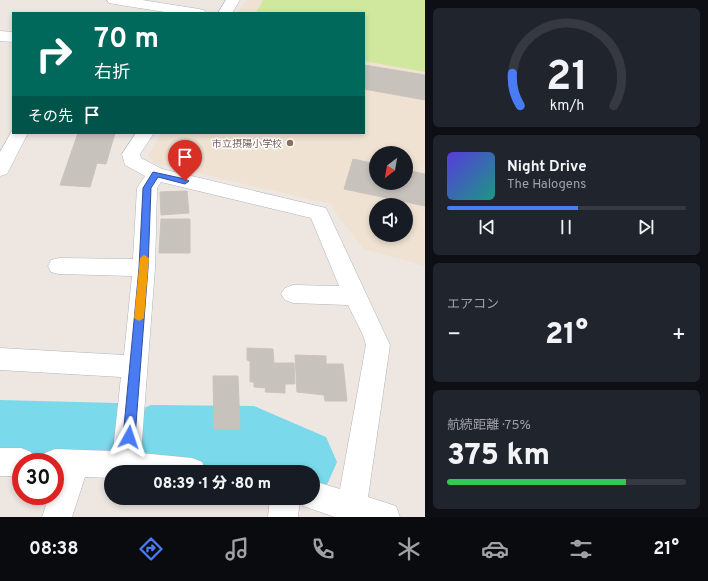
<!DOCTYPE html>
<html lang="ja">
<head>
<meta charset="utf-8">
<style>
	:root { --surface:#171b24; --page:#20242c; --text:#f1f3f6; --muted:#9ea1a6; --line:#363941; --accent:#497bf3 }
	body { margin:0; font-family:Overpass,"Noto Sans JP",sans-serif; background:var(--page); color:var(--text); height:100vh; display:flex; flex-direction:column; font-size:15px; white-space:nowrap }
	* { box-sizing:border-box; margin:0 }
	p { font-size:13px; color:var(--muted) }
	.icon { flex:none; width:22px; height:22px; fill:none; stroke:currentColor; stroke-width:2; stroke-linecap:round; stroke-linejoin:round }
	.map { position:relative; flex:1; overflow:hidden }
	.details { display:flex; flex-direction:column; gap:8px; padding:8px; background:#0d0f14; width:283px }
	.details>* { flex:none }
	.hud { position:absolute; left:12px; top:12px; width:353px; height:122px; border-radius:0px; box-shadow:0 2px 6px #0003; background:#00695c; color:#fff; overflow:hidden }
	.needle { width:26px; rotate:211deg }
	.tools { position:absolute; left:369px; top:146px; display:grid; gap:8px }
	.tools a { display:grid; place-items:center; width:44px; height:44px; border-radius:50%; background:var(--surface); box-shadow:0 2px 6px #0003; font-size:20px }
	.speed { position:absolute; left:12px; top:453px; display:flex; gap:8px; font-size:20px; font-weight:700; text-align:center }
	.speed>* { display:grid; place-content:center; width:52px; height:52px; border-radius:50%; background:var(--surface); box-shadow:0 2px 6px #0003; line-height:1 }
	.speed .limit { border:6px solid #d22; background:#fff; color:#111 }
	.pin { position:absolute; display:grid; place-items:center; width:34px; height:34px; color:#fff; margin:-41px -17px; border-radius:50% 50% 50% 0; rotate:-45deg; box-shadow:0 0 4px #0007 }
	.pin .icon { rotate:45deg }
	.me { position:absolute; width:44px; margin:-22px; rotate:5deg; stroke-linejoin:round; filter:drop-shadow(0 0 3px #0008) }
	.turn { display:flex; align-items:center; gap:14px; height:84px; padding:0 16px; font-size:18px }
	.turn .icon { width:52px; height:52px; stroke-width:2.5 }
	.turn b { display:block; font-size:28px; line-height:34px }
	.then { display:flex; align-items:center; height:38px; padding:0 16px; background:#0003; gap:8px; font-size:15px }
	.big { font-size:30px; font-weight:800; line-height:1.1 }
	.details .card { flex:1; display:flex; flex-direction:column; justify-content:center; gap:6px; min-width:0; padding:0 14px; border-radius:6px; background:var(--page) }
	.details .dial { align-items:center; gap:0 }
	.dial svg { height:104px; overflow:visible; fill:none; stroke:var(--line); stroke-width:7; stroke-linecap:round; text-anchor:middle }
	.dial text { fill:var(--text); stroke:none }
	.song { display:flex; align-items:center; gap:12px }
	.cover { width:48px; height:48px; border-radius:6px; background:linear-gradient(135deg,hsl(250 70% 55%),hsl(170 70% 35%)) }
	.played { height:4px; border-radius:2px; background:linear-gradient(90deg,var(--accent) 55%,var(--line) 55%) }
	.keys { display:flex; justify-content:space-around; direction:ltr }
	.heat { display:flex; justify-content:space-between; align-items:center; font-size:22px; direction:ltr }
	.charge { height:6px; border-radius:3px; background:linear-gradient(90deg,#34c759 75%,var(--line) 0) }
	.trip { position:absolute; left:104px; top:465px; width:216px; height:40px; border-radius:20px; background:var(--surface); box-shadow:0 2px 6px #0003; font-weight:800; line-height:40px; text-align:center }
	.menu { display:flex; height:64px; justify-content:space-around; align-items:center; background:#090b0e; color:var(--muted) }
	.menu .icon { width:28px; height:28px }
	.menu .selected { color:var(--accent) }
	.menu b { font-size:18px; color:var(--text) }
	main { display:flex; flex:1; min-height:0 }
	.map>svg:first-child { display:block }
	.education { fill:#efe2d2; fill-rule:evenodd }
	.pitch { fill:#d0e89d }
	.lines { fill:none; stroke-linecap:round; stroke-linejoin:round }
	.river { fill:#7ad9eb; fill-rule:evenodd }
	.building { fill:#c7c2bc; stroke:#cac3ba }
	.minor-casing { stroke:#b1b5bd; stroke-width:1 }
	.minor { fill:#fff; fill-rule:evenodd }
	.route { fill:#497bf3; stroke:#2f509e }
	.slow { fill:#f59e0b }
	.education-dot { fill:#8d6e63; stroke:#fff; stroke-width:1.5 }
	.labels { text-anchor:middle; stroke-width:3; stroke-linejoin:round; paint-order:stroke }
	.education-label { font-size:10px; fill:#785e54; stroke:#fff; text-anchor:end }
</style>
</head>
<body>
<main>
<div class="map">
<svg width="425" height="517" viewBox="0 0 425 517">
	<rect width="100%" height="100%" fill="#eee7e1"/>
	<path class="education" d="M 246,0 L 425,0 L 425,266 L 364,249 L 339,218 L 331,204 L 154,163 L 148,155 L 162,133 L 364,133 L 364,13 L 238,13 ZM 376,153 L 406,153 L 406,183 L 376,183 ZM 376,205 L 406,205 L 406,235 L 376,235 Z"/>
	<path class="pitch" d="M 263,0 L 425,0 L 425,72 L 364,61 L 364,13 L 256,13 Z"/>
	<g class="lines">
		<path class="river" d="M 0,400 L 117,403 L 136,411 L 151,405 L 254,406 L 326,437 L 337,462 L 326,487 L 313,493 L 313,472 L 149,472 L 131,465 L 117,471 L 55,468 L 55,462 L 21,462 L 21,467 L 0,466 Z"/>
	</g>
	<path class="building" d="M 364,65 L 425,75 L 425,100 L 364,89 Z
		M 78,133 L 115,133 L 106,164 L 97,163 L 90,187 L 60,185 Z
		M 353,159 L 376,164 L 376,183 L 406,183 L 406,170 L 425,174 L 425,206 L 344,189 Z
		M 187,191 L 189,213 L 161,215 L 160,192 Z
		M 161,219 L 190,219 L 190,253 L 159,253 Z
		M 247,348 L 273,349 L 274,363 L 294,363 L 295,384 L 285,384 L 285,393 L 265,392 L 266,388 L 254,387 L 254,382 L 250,382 L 250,361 L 247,360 Z
		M 295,355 L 326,356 L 326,364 L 343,364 L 347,401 L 325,401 L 324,395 L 297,392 Z
		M 213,376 L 238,376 L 240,429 L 214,429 Z"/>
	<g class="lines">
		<defs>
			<path id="minor" d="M 107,0 L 142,0 L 199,9 L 204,10 L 206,13 L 171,13 L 114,4 L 109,3 Z
				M 226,0 L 240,0 L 232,13 L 218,13 Z
				M 0,31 L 13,32 L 13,42 L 0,41 Z
				M 13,129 L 13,133 L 28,133 L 7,174 L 0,176 L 0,152 Z
				M 136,133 L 154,133 L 140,154 L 141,158 L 162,169 L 326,208 L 390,345 L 368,497 L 396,506 L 400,517 L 335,517 L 303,506 L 300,499 L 298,517 L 268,517 L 270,498 L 313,498 L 313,481 L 340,489 L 366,345 L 363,335 L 348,305 L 293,303 L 285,300 L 281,294 L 285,288 L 293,285 L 339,286 L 311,218 L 161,182 L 157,188 L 155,268 L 141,453 L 192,458 L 202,462 L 206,472 L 111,472 L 111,478 L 85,477 L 72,517 L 42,517 L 49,496 L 55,496 L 55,462 L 41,462 L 45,453 L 55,449 L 113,451 L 121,377 L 0,370 L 0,348 L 124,355 L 132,276 L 59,274 L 51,272 L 48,266 L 51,260 L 59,258 L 133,259 L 137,188 L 145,176 L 125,165 L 122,154 Z
				M 0,448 L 21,448 L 31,452 L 35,462 L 21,462 L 21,476 L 0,476 Z"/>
		</defs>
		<use href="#minor" class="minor-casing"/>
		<use href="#minor" class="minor"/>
	</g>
	<path class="route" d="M 153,172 L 185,179 L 189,181 L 185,184 L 158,177 L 151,188 L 148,268 L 135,437 L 133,441 L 129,442 L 125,441 L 123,437 L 139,268 L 143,188 Z"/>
	<path class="slow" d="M 144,255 L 149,258 L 144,318 L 139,321 L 134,318 L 140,258 Z"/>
	<circle class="education-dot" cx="290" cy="143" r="4"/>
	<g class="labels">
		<g class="education-label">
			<text x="282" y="147">市立摂陽小学校</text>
		</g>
	</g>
</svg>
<div class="tools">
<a><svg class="needle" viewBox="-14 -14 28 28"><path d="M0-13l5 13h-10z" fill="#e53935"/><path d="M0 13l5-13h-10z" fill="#9ea1a6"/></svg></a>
<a><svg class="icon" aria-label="sound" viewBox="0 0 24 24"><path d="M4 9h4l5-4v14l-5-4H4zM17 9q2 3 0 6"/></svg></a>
</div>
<div class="speed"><div class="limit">30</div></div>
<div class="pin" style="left:185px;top:181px;background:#d93025"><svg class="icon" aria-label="arrive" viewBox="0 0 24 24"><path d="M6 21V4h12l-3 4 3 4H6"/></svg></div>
<svg class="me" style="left:129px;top:437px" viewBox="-20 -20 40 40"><path d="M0-17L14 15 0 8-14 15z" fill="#497bf3" stroke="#fff" stroke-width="4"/></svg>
<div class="trip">08:39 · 1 分 · 80 m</div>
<div class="hud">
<div class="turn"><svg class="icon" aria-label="right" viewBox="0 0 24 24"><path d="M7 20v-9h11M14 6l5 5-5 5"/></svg><div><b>70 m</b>右折</div></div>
<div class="then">その先<svg class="icon" aria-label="arrive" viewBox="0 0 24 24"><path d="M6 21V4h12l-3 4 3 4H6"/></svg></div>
</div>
</div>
<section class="details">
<div class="card dial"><svg viewBox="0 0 100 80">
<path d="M14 69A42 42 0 1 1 86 69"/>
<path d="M14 69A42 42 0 0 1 8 44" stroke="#497bf3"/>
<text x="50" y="56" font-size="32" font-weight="700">21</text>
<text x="50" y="72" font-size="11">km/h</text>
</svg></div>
<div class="card">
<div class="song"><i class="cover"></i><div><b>Night Drive</b><p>The Halogens</p></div></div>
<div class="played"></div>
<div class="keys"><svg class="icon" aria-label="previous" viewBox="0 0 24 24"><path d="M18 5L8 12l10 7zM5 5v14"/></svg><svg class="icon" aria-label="pause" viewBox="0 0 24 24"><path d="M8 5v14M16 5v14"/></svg><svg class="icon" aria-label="next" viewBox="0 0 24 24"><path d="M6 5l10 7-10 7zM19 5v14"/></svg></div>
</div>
<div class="card"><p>エアコン</p>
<div class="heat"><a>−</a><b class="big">21°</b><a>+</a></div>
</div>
<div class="card"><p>航続距離 · 75%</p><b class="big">375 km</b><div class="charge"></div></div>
</section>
</main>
<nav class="menu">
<b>08:38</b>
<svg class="icon selected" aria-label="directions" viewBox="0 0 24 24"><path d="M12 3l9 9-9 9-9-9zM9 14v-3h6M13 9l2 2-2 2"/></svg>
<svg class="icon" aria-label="music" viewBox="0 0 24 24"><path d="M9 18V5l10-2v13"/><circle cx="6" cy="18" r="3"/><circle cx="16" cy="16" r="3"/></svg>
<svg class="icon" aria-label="phone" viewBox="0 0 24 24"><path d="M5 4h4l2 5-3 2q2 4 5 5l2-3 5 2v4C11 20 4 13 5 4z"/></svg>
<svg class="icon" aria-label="climate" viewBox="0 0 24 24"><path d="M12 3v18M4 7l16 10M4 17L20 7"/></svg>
<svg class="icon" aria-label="car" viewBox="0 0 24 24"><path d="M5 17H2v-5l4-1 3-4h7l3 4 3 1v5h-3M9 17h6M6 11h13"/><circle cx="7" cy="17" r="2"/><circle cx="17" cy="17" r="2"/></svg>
<svg class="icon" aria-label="filters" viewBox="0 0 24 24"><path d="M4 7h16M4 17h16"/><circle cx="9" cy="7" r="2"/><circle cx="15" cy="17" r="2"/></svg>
<b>21°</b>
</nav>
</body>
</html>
